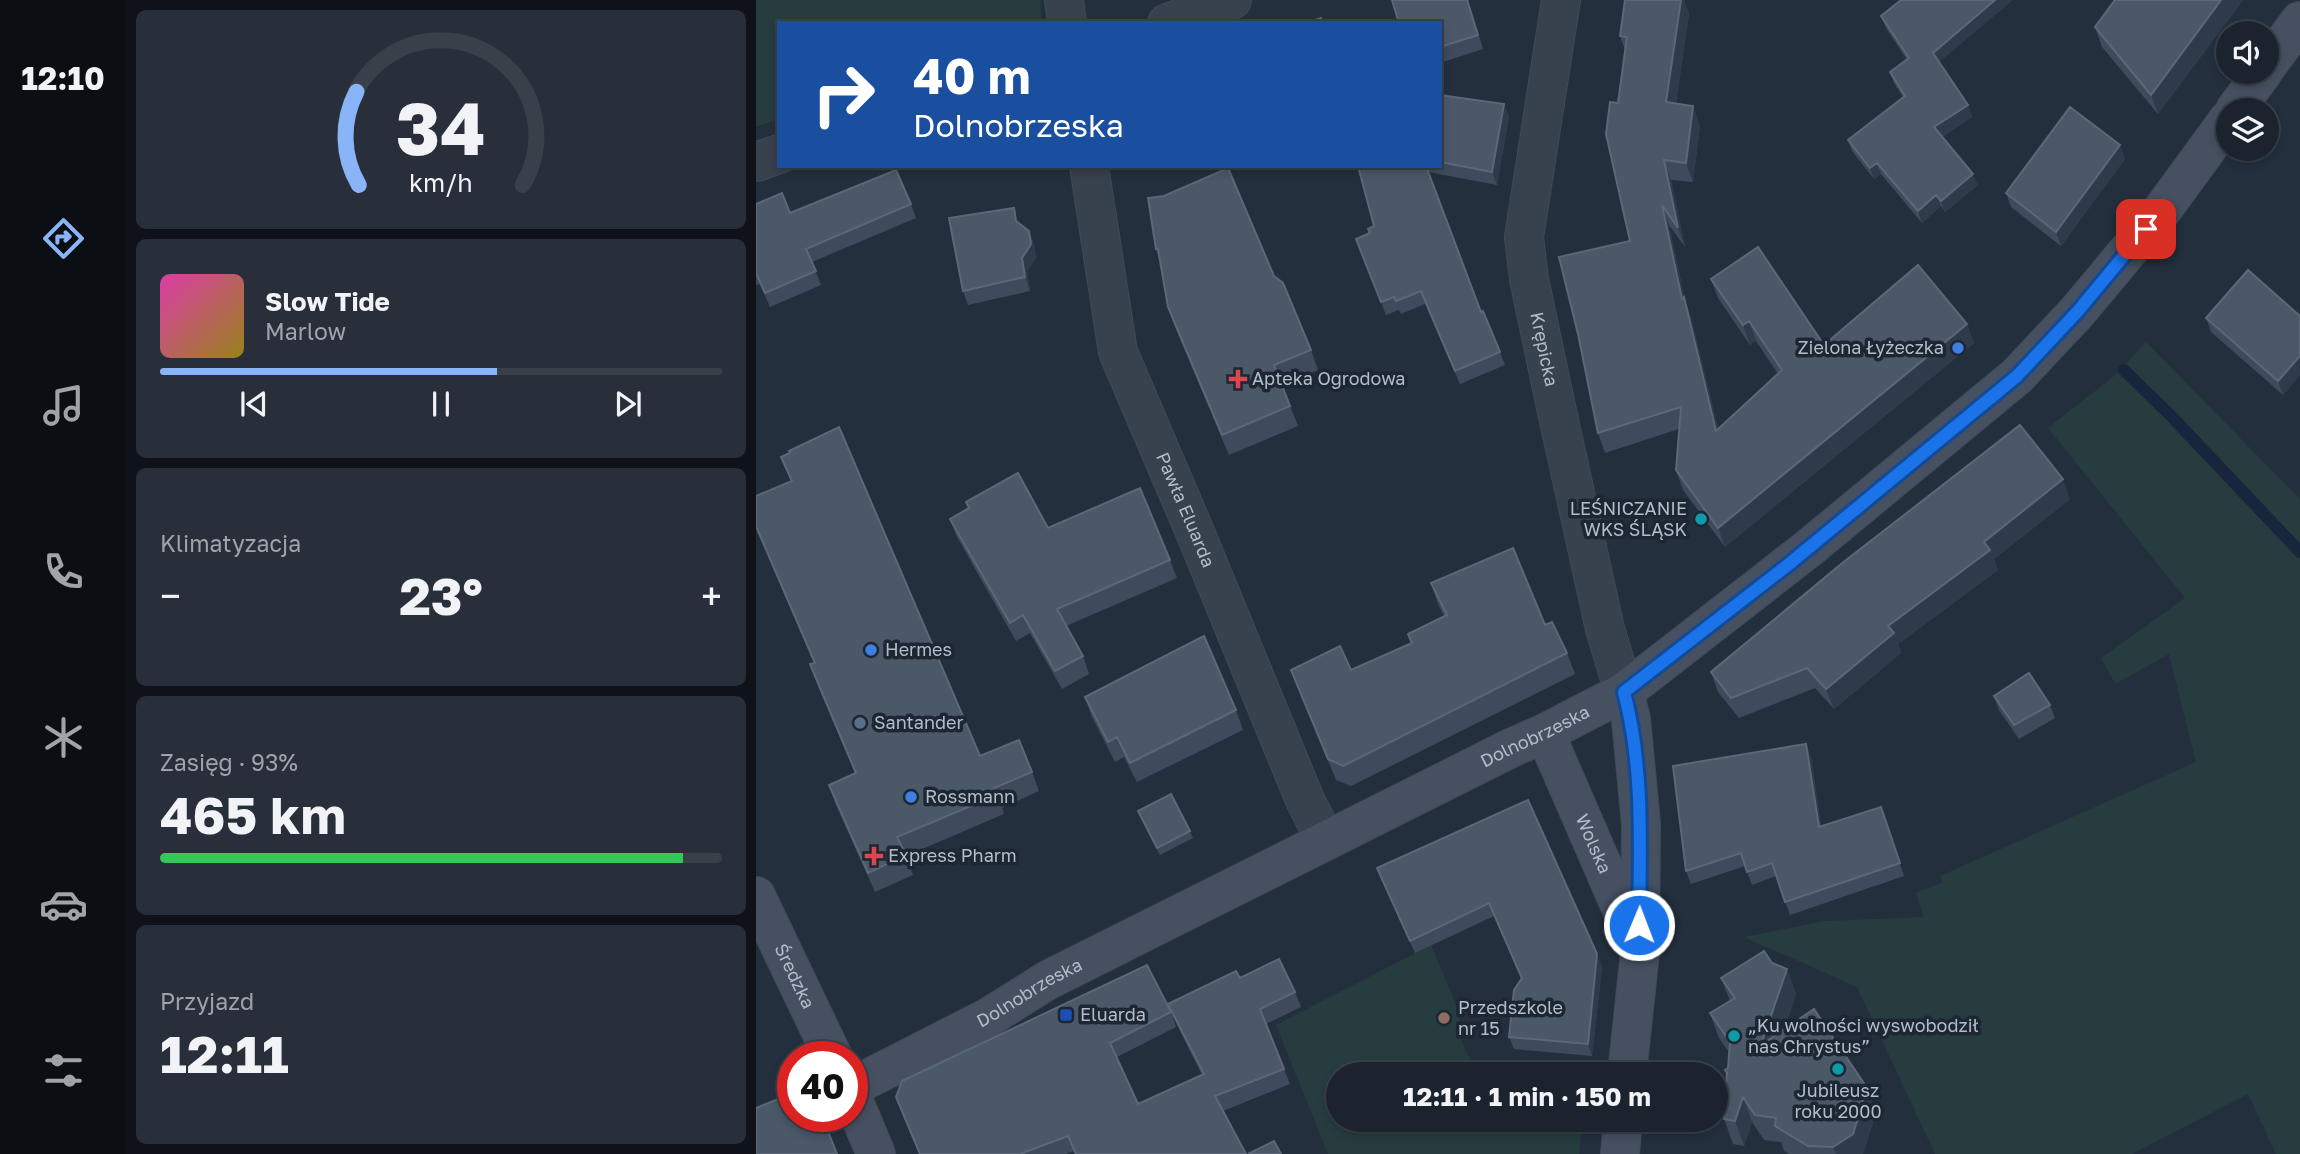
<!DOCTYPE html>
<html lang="pl">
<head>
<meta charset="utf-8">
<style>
	:root { --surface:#1b232e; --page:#282f3a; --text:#f1f3f6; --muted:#a0a4aa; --line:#39404a; --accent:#8ab4f8 }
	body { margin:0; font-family:"Golos Text",sans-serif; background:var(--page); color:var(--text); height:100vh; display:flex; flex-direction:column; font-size:26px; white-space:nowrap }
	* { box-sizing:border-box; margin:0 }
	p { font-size:23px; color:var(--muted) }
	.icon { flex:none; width:38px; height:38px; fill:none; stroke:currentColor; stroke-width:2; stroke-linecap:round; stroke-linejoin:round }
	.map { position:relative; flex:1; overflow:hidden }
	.panel { display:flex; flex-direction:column; gap:10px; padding:10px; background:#0f1319; width:630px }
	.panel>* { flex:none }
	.guide { position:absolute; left:21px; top:21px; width:665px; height:147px; border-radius:0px; box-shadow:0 4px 10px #0003,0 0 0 2px var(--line); background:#1a4fa0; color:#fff; overflow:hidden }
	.fabs { position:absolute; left:1460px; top:21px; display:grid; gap:14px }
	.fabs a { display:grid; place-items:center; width:63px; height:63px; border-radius:50%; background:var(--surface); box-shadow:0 4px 10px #0003,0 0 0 2px var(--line); font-size:35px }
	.speed { position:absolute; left:21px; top:1041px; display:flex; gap:14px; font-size:35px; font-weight:700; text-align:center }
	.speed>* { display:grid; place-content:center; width:91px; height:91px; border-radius:50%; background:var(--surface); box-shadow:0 4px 10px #0003,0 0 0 2px var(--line); line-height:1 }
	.speed .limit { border:10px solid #d22; background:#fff; color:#111 }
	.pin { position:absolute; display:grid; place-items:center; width:60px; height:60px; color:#fff; margin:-30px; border-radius:14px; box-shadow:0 4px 10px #0006 }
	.me { position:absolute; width:77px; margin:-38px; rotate:1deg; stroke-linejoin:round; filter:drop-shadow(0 0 5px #0008) }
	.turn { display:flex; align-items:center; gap:24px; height:147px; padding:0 21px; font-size:32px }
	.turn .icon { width:91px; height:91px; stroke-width:2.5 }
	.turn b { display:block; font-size:49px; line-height:60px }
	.big { font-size:52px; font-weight:700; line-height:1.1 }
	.panel .widget { flex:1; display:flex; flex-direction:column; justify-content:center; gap:10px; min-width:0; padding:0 24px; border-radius:10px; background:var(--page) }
	.panel .dial { align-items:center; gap:0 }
	.dial svg { height:182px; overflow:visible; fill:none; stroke:var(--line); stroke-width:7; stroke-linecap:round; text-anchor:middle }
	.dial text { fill:var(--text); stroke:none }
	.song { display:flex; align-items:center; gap:21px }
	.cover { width:84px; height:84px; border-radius:10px; background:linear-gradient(135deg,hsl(320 70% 55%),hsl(50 70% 35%)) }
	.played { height:7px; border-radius:4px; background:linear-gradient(90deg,var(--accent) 60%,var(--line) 60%) }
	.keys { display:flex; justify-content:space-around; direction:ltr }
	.heat { display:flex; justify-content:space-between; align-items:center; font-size:38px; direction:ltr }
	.charge { height:10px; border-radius:5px; background:linear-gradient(90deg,#34c759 93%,var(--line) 0) }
	.trip { position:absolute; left:570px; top:1062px; width:402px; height:70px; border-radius:35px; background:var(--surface); box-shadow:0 4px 10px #0003,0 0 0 2px var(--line); font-weight:700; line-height:70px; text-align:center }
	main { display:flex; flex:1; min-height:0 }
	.tabs { display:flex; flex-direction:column; width:126px; justify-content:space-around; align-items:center; background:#0b0e12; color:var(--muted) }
	.tabs .icon { width:49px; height:49px }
	.tabs .on { color:var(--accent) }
	.tabs b { font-size:32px; color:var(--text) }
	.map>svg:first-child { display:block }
	.green { fill:#263c3f }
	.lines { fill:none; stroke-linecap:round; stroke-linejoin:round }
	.stream { stroke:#17263c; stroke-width:12 }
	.street-casing { stroke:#414a57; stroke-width:40 }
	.secondary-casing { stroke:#414a57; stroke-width:40 }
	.street { stroke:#38414e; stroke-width:38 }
	.secondary { stroke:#465061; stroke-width:38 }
	.wall { fill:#3f4b5c }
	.shaded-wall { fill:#2f3b4b }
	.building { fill:#4b5868; stroke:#5c6777; stroke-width:2 }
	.route-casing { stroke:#114b97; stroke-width:18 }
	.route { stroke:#1a73e8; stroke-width:12 }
	.shop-dot { fill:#3f7fe0; stroke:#1d2633; stroke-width:2.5 }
	.health-dot { fill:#e0444e; stroke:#1d2633; stroke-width:2.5 }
	.culture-dot { fill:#0f9aa8; stroke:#1d2633; stroke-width:2.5 }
	.service-dot { fill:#5c6f8a; stroke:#1d2633; stroke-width:2.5 }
	.transit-dot { fill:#1a4fb4; stroke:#1d2633; stroke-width:2.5 }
	.education-dot { fill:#8d6e63; stroke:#1d2633; stroke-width:2.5 }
	.labels { text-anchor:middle; stroke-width:7; stroke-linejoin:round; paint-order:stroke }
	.poi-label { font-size:18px; fill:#b4bcc9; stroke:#1d2633; text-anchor:start }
	.street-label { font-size:18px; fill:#b4bcc9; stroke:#1d2633 }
</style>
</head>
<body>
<main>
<nav class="tabs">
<b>12:10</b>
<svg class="icon on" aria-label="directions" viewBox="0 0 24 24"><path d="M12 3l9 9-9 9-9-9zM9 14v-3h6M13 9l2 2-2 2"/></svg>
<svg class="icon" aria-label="music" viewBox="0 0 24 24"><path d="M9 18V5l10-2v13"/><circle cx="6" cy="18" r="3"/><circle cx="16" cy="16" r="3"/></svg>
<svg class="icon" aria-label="phone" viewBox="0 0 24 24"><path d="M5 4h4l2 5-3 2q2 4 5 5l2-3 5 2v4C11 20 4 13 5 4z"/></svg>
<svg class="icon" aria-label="climate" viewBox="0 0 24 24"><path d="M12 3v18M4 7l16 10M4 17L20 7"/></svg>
<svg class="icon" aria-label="car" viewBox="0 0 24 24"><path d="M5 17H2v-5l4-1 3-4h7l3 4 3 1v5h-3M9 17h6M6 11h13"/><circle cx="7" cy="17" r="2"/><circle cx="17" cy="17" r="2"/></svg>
<svg class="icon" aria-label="filters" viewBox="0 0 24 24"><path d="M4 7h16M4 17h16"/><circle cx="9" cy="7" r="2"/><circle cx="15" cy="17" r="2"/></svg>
</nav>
<section class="panel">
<div class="widget dial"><svg viewBox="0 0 100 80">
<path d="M14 69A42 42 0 1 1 86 69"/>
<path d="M14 69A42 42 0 0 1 13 28" stroke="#8ab4f8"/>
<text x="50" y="56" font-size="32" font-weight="700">34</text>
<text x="50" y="72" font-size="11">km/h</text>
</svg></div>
<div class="widget">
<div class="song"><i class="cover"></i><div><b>Slow Tide</b><p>Marlow</p></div></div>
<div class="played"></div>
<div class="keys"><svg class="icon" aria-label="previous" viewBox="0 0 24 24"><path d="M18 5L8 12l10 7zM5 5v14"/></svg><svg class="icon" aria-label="pause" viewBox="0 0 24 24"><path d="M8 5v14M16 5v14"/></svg><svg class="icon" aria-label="next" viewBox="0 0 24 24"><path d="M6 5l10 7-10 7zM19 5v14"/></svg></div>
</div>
<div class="widget"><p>Klimatyzacja</p>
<div class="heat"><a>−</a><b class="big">23°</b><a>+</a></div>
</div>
<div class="widget"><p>Zasięg · 93%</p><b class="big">465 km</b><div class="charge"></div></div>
<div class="widget"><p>Przyjazd</p><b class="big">12:11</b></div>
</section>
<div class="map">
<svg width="1544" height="1154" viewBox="0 0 1544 1154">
	<rect width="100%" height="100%" fill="#242f3e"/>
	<path class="green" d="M 0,0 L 284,0 L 286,23 L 23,23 L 23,119 L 0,127 Z
		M 1390,342 L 1544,499 L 1544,1154 L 1520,1154 L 1492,1094 L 1376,1154 L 1179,1154 L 1101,987 L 988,937 L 1069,921 L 1168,917 L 1160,893 L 1187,882 L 1184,876 L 1440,762 L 1413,654 L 1359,684 L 1345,658 L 1429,598 L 1292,428 L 1358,376 Z
		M 675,945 L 704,1014 L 702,1033 L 720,1074 L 583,1074 L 583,1120 L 827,1120 L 823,1154 L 572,1154 L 520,1025 Z"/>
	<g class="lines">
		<path class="stream" d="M 1368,370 L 1416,417 L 1544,552"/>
		<defs>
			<g id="street">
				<path d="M 308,0 L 311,23"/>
				<path id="s1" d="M 805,0 L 768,237 L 773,279 L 800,407 L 849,629 L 868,692"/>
				<path d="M 411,23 L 476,0"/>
				<path d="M 0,162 L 23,154"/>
				<path id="s2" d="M 333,166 L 362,352 L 439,532 L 549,800 L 570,841"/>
			</g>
			<g id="secondary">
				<path d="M 1510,67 L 1544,21"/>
				<path d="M 1479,110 L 1507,72"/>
				<path d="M 868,692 L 875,719 L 885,824 L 884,952 L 871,1074"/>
				<path id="s3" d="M 789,733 L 878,938"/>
				<path id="s4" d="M 0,896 L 77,1057"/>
				<path id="s5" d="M 96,1087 L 233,1017 L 292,980 L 755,748 L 789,733 L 868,692 L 1053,548 L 1261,376 L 1322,311 L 1407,209 L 1472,120"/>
				<path d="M 96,1097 L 120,1154"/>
				<path d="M 864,1154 L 867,1120"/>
			</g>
		</defs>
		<use href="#street" class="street-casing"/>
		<use href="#secondary" class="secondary-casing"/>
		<use href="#street" class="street"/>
		<use href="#secondary" class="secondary"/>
	</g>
	<path class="wall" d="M 636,0 L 712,0 L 727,49 L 684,63 L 684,23 Z
		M 869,0 L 928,0 L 933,14 L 920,103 L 944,125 L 937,182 L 915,180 L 929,247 L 913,225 L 929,301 L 935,317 L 962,429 L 1022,374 L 1000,341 L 994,345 L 962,298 L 955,279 L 1068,345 L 1211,324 L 1218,343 L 969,547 L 927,490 L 920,470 L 923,429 L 849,453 L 842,433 L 874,241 L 862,103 L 869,50 L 864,36 Z
		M 1487,0 L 1402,114 L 1346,47 L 1339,27 Z
		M 1125,16 L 1183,62 L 1212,105 L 1216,117 L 1186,137 L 1222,185 L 1189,212 L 1185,206 L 1166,223 L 1125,174 L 1118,179 L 1096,151 L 1092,140 L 1147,97 L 1138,83 L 1134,72 L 1151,60 L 1130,28 Z
		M 684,95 L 753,116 L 741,185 L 672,172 L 725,312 L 744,352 L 749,365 L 704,384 L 669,304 L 645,314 L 643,310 L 630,315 L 605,251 L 613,233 L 612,229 L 618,226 L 602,166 L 684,166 Z
		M 1369,159 L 1305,246 L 1255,207 L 1250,193 Z
		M 0,204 L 34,213 L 155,204 L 160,218 L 56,262 L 65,285 L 14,307 L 4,284 L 0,285 Z
		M 264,223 L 273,231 L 278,244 L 280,258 L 271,271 L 274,291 L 212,305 L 207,291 Z
		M 400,249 L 518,276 L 555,350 L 562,370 L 526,385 L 542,426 L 473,455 L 419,327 L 412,307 L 404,262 Z
		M 1544,316 L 1544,375 L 1527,395 L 1455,332 L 1450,318 Z
		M 25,457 L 224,756 L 276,772 L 283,791 L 246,808 L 248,814 L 150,856 L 157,875 L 119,892 L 80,805 L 73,785 L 99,773 L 61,684 L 54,664 L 58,663 L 0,529 L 0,496 L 35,481 Z
		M 1314,499 L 1238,559 L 1242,570 L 1142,644 L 1145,653 L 1078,709 L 1059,688 L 983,718 L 962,692 L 955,672 Z
		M 210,502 L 292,528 L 414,560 L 421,578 L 310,626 L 327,656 L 333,674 L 306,689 L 274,633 L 260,641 L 201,537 L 194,519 L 212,509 Z
		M 675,583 L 789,625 L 811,653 L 819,674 L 595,786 L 580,780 L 535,670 L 595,670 L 655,643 L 652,634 L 688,616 L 682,604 Z
		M 1238,696 L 1294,705 L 1299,718 L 1263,739 L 1243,710 Z
		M 329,697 L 480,710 L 487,730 L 381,782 L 368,757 L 359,762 L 336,717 Z
		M 1055,757 L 1065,826 L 1125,807 L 1148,876 L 1034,915 L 1020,876 L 996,885 L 989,866 L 935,884 L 930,871 Z
		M 772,800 L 846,967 L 836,1056 L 758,1049 L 753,1037 L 765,979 L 738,916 L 659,953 L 626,881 L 621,868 Z
		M 382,811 L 434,831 L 437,838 L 404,855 Z
		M 1016,963 L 1031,969 L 1040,994 L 1028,1030 L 1120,1113 L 1107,1154 L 1033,1154 L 1028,1151 L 1025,1142 L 1008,1140 L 996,1122 L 988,1146 L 977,1144 L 968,1119 L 971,1076 L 969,1070 L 972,1068 L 973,1052 L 963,1038 L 954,1013 L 974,1001 L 965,978 Z
		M 484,978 L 539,992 L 545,1007 L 510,1024 L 534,1084 L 467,1111 L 490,1154 L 319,1154 L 317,1151 L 310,1154 L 163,1154 L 140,1097 L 415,1012 L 420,1027 L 361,1057 L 382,1104 L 446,1075 L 418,1019 L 412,1004 Z"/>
	<path class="shaded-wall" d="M 925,0 L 928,0 L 933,14 L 917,121 L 910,102 Z
		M 1239,0 L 1257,0 L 1181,64 L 1177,53 Z
		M 1465,0 L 1487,0 L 1402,114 L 1395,95 Z
		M 748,104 L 753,116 L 741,185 L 736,172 Z
		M 1212,105 L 1216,117 L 1182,139 L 1178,127 Z
		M 937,106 L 944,125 L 937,182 L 930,163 Z
		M 1364,145 L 1369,159 L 1305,246 L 1300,232 Z
		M 908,160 L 915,180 L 929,247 L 922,228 Z
		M 1121,163 L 1125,174 L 1118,179 L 1114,168 Z
		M 1217,174 L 1222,185 L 1189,212 L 1185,201 Z
		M 1180,195 L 1185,206 L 1166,223 L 1162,211 Z
		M 906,205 L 913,225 L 929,301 L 935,317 L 968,451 L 960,431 L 926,299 Z
		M 273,231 L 278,244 L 280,258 L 271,271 L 274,291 L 269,277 L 266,258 Z
		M 993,321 L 1000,341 L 994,345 L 987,325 Z
		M 1211,324 L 1218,343 L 969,547 L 962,528 Z
		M 1544,356 L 1544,375 L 1527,395 L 1522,381 Z
		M 1307,479 L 1314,499 L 1238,559 L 1242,570 L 1142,644 L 1145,653 L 1078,709 L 1070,689 L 1132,626 L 1228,542 Z
		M 1050,744 L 1055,757 L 1067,840 L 1063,827 Z
		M 841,954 L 846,967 L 836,1056 L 832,1044 Z
		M 1031,969 L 1040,994 L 1014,1070 L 1005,1045 Z
		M 1111,1088 L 1120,1113 L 1107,1154 L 1080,1154 L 1077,1147 Z
		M 987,1097 L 996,1122 L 988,1146 L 979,1121 Z"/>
	<path class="building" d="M 636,0 L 711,0 L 722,35 L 684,47 L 684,23 L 643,23 Z
		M 869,0 L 925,0 L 910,102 L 937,106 L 930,163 L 908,160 L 922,228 L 906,205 L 926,299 L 928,297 L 960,431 L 1026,370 L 993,321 L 987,325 L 955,279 L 1002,247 L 1068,345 L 1162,265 L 1211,324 L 962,528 L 920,470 L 925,407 L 842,433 L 822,334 L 803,257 L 874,241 L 850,134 L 854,102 L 862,103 L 871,37 L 864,36 Z
		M 1145,0 L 1239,0 L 1177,53 L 1212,105 L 1178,127 L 1217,174 L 1185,201 L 1180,195 L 1162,211 L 1121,163 L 1114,168 L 1092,140 L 1149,96 L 1134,72 L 1153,58 L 1125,16 Z
		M 1359,0 L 1465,0 L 1395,95 L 1339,27 Z
		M 565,18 L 567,23 L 550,23 Z
		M 684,95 L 748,104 L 736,172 L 684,162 Z
		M 1314,107 L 1364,145 L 1300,232 L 1250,193 Z
		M 602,166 L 670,166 L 725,312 L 727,311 L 744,352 L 699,371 L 665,291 L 640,301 L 638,297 L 625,302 L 600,239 L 614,233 L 612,229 L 618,226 Z
		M 472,168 L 518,276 L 527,283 L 555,350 L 518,365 L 534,406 L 466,435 L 412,307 L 402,249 L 400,249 L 392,198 L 408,196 Z
		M 140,170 L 155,204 L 50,249 L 60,271 L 9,293 L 0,273 L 0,204 L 26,193 L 34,213 Z
		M 258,208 L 260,221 L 273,231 L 275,244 L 266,258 L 269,277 L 207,291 L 193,218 Z
		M 1492,270 L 1544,316 L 1544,356 L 1522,381 L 1450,318 Z
		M 1264,425 L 1307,479 L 1228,542 L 1234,550 L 1132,626 L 1138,633 L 1070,689 L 1051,668 L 975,698 L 955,672 L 1085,564 Z
		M 83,427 L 224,756 L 263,740 L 276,772 L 238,788 L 241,795 L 141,837 L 150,855 L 112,873 L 73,785 L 100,773 L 54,664 L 59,663 L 0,526 L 0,496 L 36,481 L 25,457 L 34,453 L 33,451 Z
		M 262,473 L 292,528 L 384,488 L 414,560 L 301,609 L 327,656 L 299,671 L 267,615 L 254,623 L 194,519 L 213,508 L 210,502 Z
		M 757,548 L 789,625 L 796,622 L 811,653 L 587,766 L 572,759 L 535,670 L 584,646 L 595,670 L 656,643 L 652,634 L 691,615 L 675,583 Z
		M 448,636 L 480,710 L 374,763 L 361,737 L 352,742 L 329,697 Z
		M 1273,673 L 1294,705 L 1258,725 L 1238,696 Z
		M 1050,744 L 1063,827 L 1125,807 L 1144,863 L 1029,902 L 1016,863 L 991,872 L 985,853 L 930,871 L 917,766 Z
		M 415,794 L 434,831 L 401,848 L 382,811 Z
		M 772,800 L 841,954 L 832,1044 L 753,1037 L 758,990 L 766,978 L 733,903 L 654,941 L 621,868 Z
		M 1008,951 L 1016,963 L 1031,969 L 1005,1045 L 1058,1009 L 1111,1088 L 1097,1134 L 1077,1147 L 1052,1146 L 1019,1126 L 1020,1118 L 999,1115 L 987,1097 L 979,1121 L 968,1119 L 971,1073 L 969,1070 L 972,1068 L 974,1042 L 954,1013 L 979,998 L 965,978 Z
		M 523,959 L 539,992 L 504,1009 L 528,1069 L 459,1096 L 490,1154 L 320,1154 L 312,1136 L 264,1154 L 164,1154 L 140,1097 L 146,1081 L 391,965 L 415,1012 L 354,1043 L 382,1104 L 448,1074 L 412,1004 L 480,971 L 484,978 Z
		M 37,1093 L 37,1116 L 66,1116 L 81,1154 L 0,1154 L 0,1108 Z
		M 518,1141 L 525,1154 L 492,1154 Z"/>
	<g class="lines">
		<defs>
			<path id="route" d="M 883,925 C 884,847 888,768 868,692 L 1033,564 L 1261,376 L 1322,311 L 1390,229"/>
		</defs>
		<use href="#route" class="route-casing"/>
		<use href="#route" class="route"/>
	</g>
	<g class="shop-dot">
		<circle cx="1202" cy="348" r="7"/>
		<circle cx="115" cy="650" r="7"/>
		<circle cx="155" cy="797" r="7"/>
	</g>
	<g class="health-dot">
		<path d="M478.5 368.5h7v7h7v7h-7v7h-7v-7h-7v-7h7z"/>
		<path d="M114.5 845.5h7v7h7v7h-7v7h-7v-7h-7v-7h7z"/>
	</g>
	<g class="culture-dot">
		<circle cx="945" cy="519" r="7"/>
		<circle cx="978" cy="1036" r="7"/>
		<circle cx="1082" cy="1069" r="7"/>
	</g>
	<circle class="service-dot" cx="104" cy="723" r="7"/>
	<rect class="transit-dot" x="303" y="1008" width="14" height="14" rx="3.5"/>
	<circle class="education-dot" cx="688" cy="1018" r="7"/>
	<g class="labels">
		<g class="poi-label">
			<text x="1188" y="354" text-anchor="end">Zielona Łyżeczka</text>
			<text x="496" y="385">Apteka Ogrodowa</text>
			<text x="931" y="515" text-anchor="end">LEŚNICZANIE<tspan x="931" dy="21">WKS ŚLĄSK</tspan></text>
			<text x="129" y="656">Hermes</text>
			<text x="118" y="729">Santander</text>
			<text x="169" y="803">Rossmann</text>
			<text x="132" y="862">Express Pharm</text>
			<text x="702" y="1014">Przedszkole<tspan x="702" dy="21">nr 15</tspan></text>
			<text x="324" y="1021">Eluarda</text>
			<text x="992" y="1032">„Ku wolności wyswobodził<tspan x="992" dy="21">nas Chrystus”</tspan></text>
			<text x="1082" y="1097" text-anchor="middle">Jubileusz<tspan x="1082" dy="21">roku 2000</tspan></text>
		</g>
		<g class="street-label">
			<text dy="6" stroke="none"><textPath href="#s1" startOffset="354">Krępicka</textPath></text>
			<text dy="6" stroke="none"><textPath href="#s2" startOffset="360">Pawła Eluarda</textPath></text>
			<text dy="6" stroke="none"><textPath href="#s5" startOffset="768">Dolnobrzeska</textPath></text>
			<text dy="6" stroke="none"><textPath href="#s3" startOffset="121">Wolska</textPath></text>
			<text dy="6" stroke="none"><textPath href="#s4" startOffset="89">Średzka</textPath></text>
			<text dy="6" stroke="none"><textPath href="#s5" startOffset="201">Dolnobrzeska</textPath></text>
		</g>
	</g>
</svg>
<div class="fabs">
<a><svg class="icon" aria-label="sound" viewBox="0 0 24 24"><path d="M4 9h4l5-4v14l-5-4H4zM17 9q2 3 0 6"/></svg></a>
<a><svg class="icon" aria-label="layers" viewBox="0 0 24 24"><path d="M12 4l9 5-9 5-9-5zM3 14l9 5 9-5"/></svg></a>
</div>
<div class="speed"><div class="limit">40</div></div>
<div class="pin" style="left:1390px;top:229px;background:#d93025"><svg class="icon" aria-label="arrive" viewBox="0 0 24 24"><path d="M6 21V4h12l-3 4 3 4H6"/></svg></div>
<svg class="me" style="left:883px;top:925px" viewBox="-20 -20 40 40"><circle r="17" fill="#1a73e8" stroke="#fff" stroke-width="3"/><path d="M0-11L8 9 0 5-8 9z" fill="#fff"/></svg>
<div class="trip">12:11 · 1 min · 150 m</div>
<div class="guide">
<div class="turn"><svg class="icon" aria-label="right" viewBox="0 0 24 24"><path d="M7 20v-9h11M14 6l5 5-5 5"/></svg><div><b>40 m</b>Dolnobrzeska</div></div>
</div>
</div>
</main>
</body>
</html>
